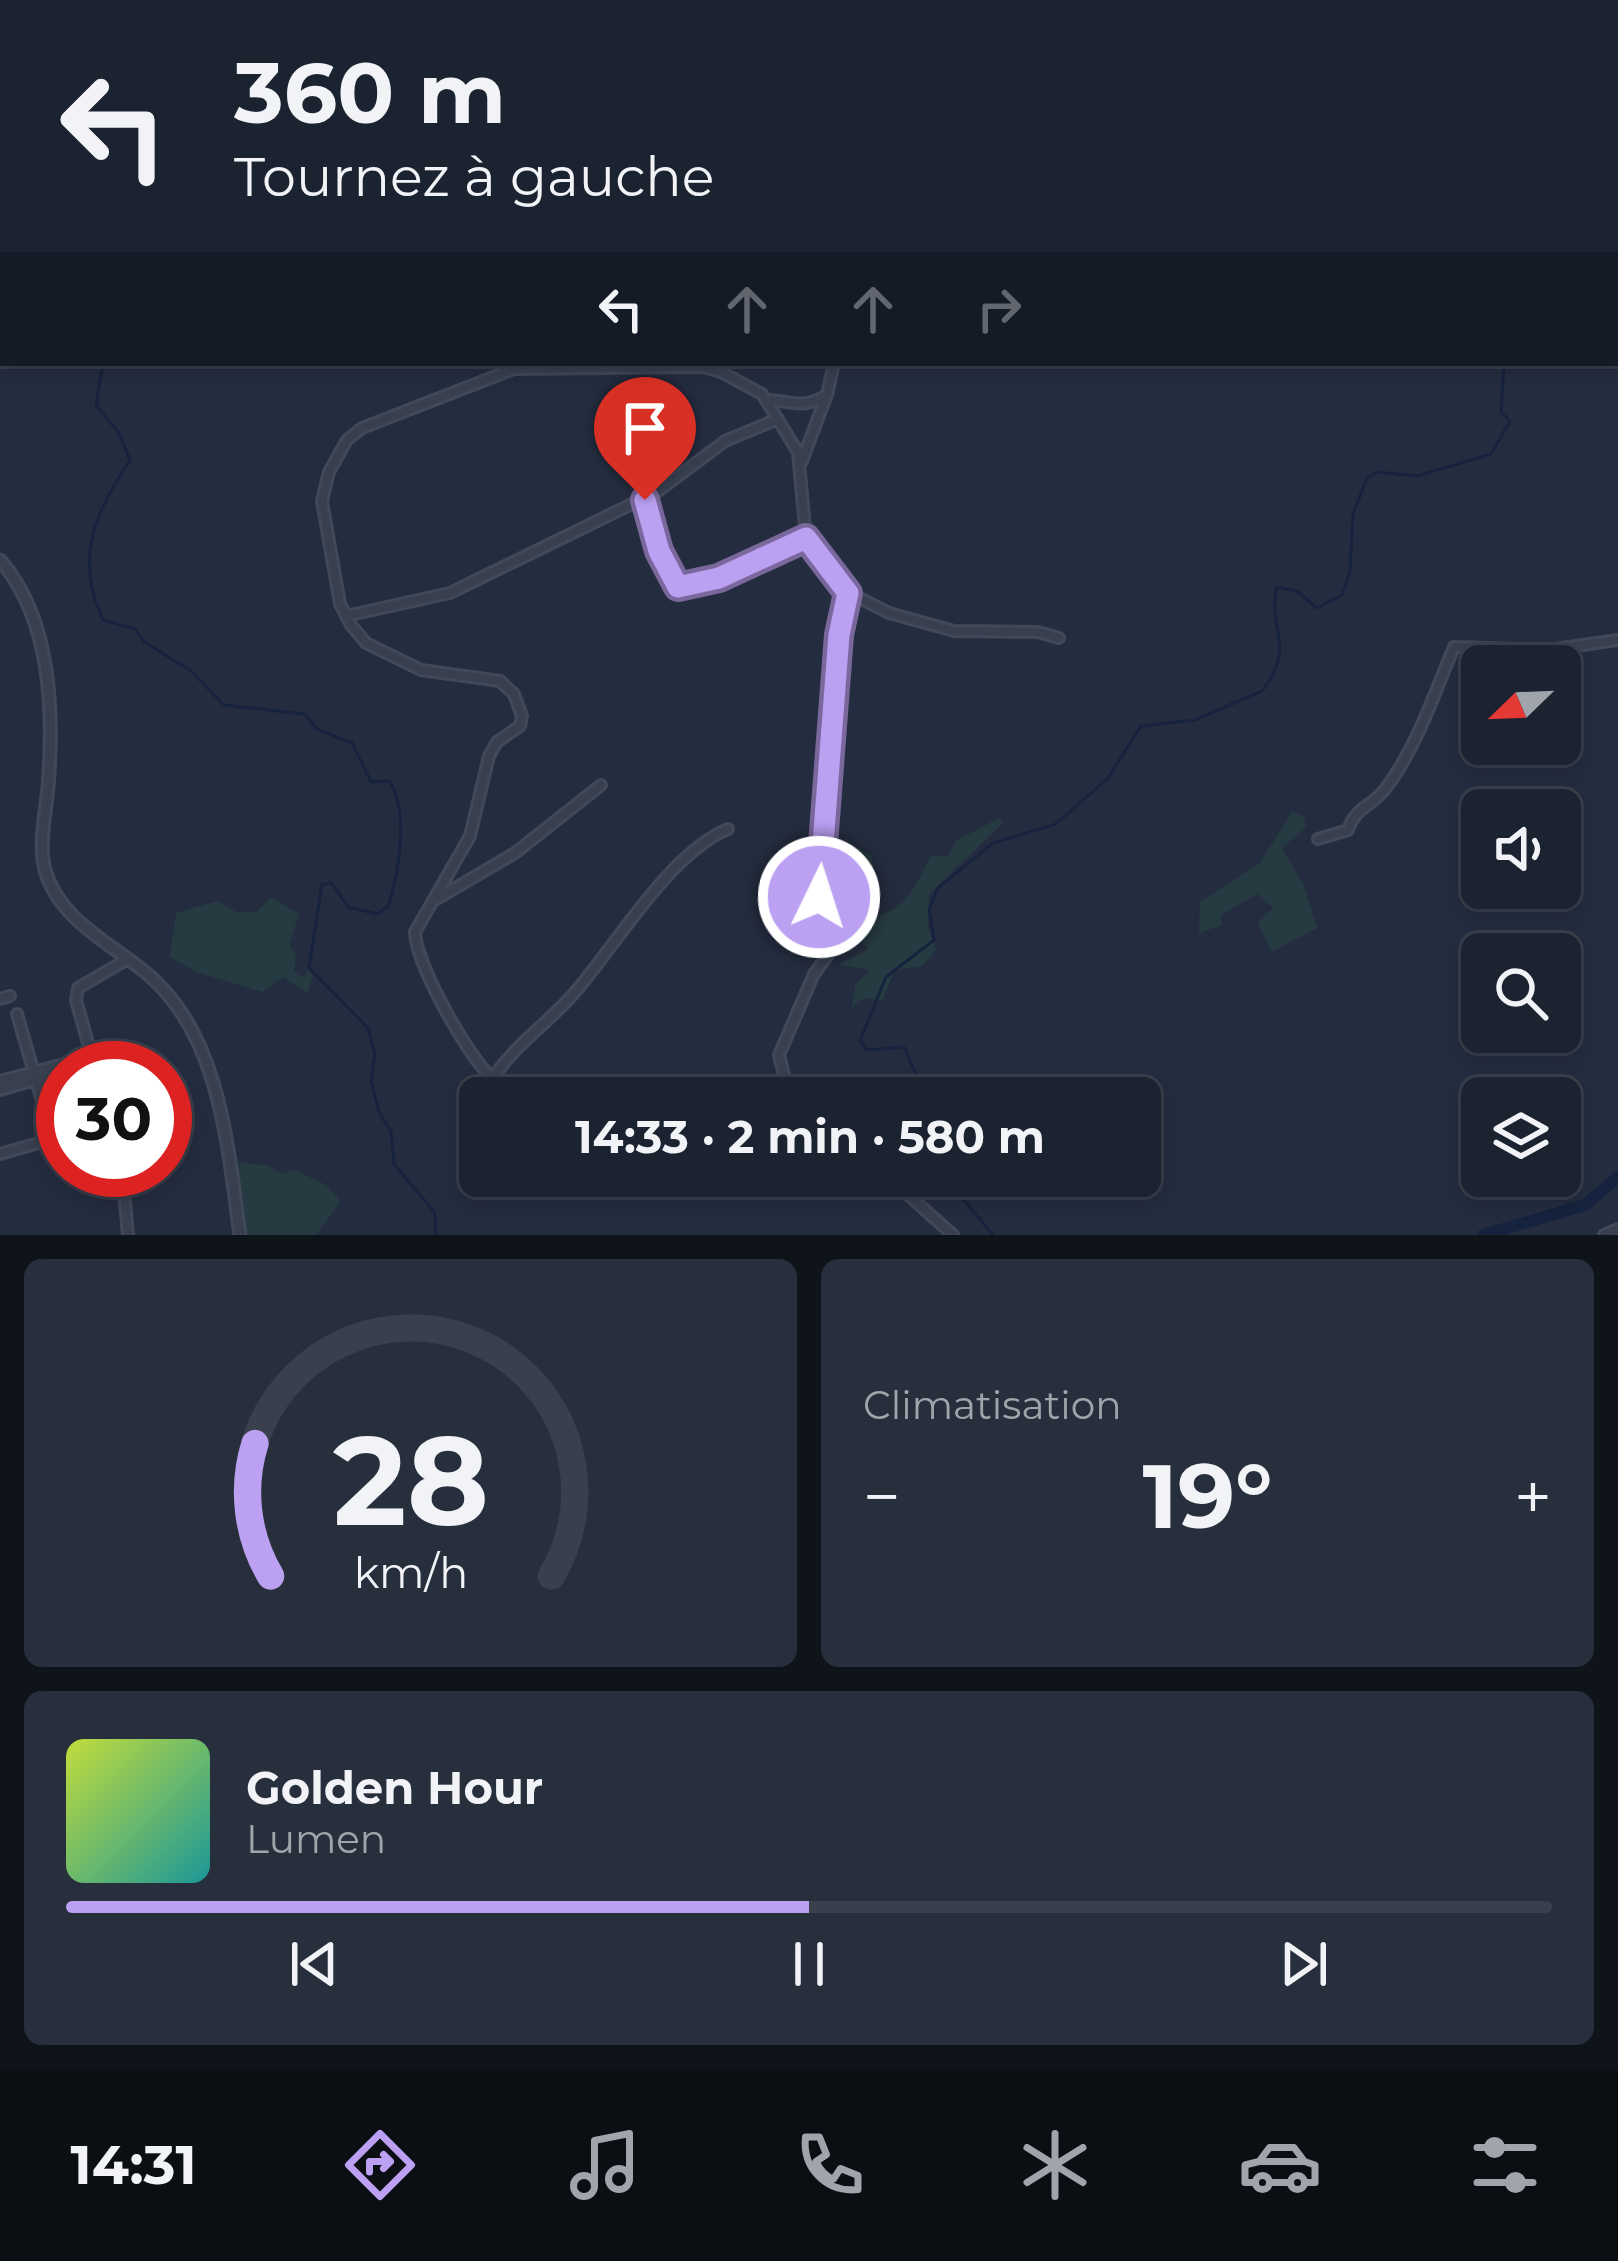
<!DOCTYPE html>
<html lang="fr">
<head>
<meta charset="utf-8">
<style>
	:root { --surface:#1b2230; --page:#282f3c; --text:#f1f3f6; --muted:#a0a4ab; --line:#393f4c; --accent:#bca0f2 }
	body { margin:0; font-family:Montserrat,sans-serif; background:var(--page); color:var(--text); height:100vh; display:flex; flex-direction:column; font-size:45px; white-space:nowrap }
	* { box-sizing:border-box; margin:0 }
	p { font-size:39px; color:var(--muted) }
	.icon { flex:none; width:66px; height:66px; fill:none; stroke:currentColor; stroke-width:2; stroke-linecap:round; stroke-linejoin:round }
	.map { position:relative; height:1235px; overflow:hidden }
	.details { display:flex; flex-direction:column; gap:24px; padding:24px; background:#0f131a; flex:1 }
	.details>* { flex:none }
	.top-card { position:absolute; left:0px; top:0px; width:1620px; height:366px; box-shadow:0 6px 18px #0003,0 0 0 3px var(--line); background:#1b2230; color:var(--text); overflow:hidden }
	.needle { width:78px; rotate:247deg }
	.buttons { position:absolute; left:1461px; top:645px; display:grid; gap:24px }
	.buttons a { display:grid; place-items:center; width:120px; height:120px; border-radius:18px; background:var(--surface); box-shadow:0 6px 18px #0003,0 0 0 3px var(--line); font-size:60px }
	.speed { position:absolute; left:36px; top:1041px; display:flex; gap:24px; font-size:60px; font-weight:700; text-align:center }
	.speed>* { display:grid; place-content:center; width:156px; height:156px; border-radius:50%; background:var(--surface); box-shadow:0 6px 18px #0003,0 0 0 3px var(--line); line-height:1 }
	.speed .limit { border:18px solid #d22; background:#fff; color:#111 }
	.pin { position:absolute; display:grid; place-items:center; width:102px; height:102px; color:#fff; margin:-123px -51px; border-radius:50% 50% 50% 0; rotate:-45deg; box-shadow:0 0 12px #0007 }
	.pin .icon { rotate:45deg }
	.me { position:absolute; width:132px; margin:-66px; rotate:4deg; stroke-linejoin:round; filter:drop-shadow(0 0 9px #0008) }
	.turn { display:flex; align-items:center; gap:42px; height:252px; padding:0 36px; font-size:54px }
	.turn .icon { width:156px; height:156px; stroke-width:2.5 }
	.turn b { display:block; font-size:84px; line-height:102px }
	.lanes { display:flex; align-items:center; height:114px; padding:0 36px; background:#0003; justify-content:center; gap:60px; direction:ltr }
	.lanes .off { opacity:.35 }
	.big { font-size:90px; font-weight:700; line-height:1.1 }
	.details .card { flex:1; display:flex; flex-direction:column; justify-content:center; gap:18px; min-width:0; padding:0 42px; border-radius:18px; background:var(--page) }
	.details .dial { align-items:center; gap:0 }
	.dial svg { height:312px; overflow:visible; fill:none; stroke:var(--line); stroke-width:7; stroke-linecap:round; text-anchor:middle }
	.dial text { fill:var(--text); stroke:none }
	.song { display:flex; align-items:center; gap:36px }
	.cover { width:144px; height:144px; border-radius:18px; background:linear-gradient(135deg,hsl(70 70% 55%),hsl(180 70% 35%)) }
	.played { height:12px; border-radius:6px; background:linear-gradient(90deg,var(--accent) 50%,var(--line) 50%) }
	.keys { display:flex; justify-content:space-around; direction:ltr }
	.heat { display:flex; justify-content:space-between; align-items:center; font-size:66px; direction:ltr }
	.details .tiles { flex:1; display:grid; gap:24px; grid-template-columns:1fr 1fr }
	.card:last-child { grid-column:span 2 }
	.trip { position:absolute; left:459px; top:1077px; width:702px; height:120px; border-radius:18px; background:var(--surface); box-shadow:0 6px 18px #0003,0 0 0 3px var(--line); font-weight:700; line-height:120px; text-align:center }
	.dock { display:flex; height:192px; justify-content:space-around; align-items:center; background:#0b0e13; color:var(--muted) }
	.dock .icon { width:84px; height:84px }
	.dock .active { color:var(--accent) }
	.dock b { font-size:54px; color:var(--text) }
	.map>svg:first-child { display:block }
	.green { fill:#263b41 }
	.lines { fill:none; stroke-linecap:round; stroke-linejoin:round }
	.stream { stroke:#16233e; stroke-width:3 }
	.river { stroke:#16233e; stroke-width:12 }
	.minor-casing { stroke:#414959; stroke-width:14 }
	.tertiary-casing { stroke:#414959; stroke-width:15 }
	.minor { stroke:#384050; stroke-width:8 }
	.tertiary { stroke:#384050; stroke-width:9 }
	.route-casing { stroke:#7a689d; stroke-width:30 }
	.route { stroke:#bca0f2; stroke-width:21 }
</style>
</head>
<body>
<div class="map">
<svg width="1618" height="1235" viewBox="0 0 1618 1235">
	<rect width="100%" height="100%" fill="#242d40"/>
	<path class="green" d="M 1293,811 L 1304,817 L 1306,827 L 1282,848 L 1304,886 L 1317,928 L 1271,952 L 1258,922 L 1274,908 L 1257,894 L 1221,915 L 1222,925 L 1199,933 L 1200,902 L 1259,864 Z
		M 999,818 L 1003,823 L 929,894 L 928,928 L 936,950 L 922,966 L 895,970 L 882,1000 L 864,998 L 852,1008 L 855,985 L 870,970 L 839,965 L 868,949 L 863,942 L 835,955 C 841,924 817,892 823,854 L 858,848 L 872,856 L 874,874 L 854,879 L 845,868 L 830,880 L 866,917 C 906,915 915,885 932,855 L 948,856 L 956,841 Z
		M 271,898 L 299,914 L 289,946 L 296,954 L 294,971 L 304,978 L 307,969 L 313,975 L 307,993 L 283,977 L 263,992 L 196,972 L 170,957 L 176,913 L 218,901 L 236,912 L 257,912 Z
		M 233,1161 L 269,1166 L 281,1174 L 295,1170 L 326,1185 L 341,1201 L 316,1235 L 243,1235 Z"/>
	<g class="lines">
		<path class="stream" d="M 778,0 L 783,3
			M 1617,271 L 1618,271
			M 103,363 L 96,405 L 119,433 L 130,460 C 95,513 74,558 103,620 L 135,629 L 143,641 L 191,671 L 224,705 L 304,714 L 317,729 L 352,743 L 371,782 L 389,781 C 410,811 398,873 389,905 L 377,914 L 348,907 L 332,883 L 322,884 L 309,968 L 368,1028 L 375,1054 L 371,1081 L 379,1112 L 391,1132 L 394,1164 L 435,1213 L 436,1235
			M 926,1098 L 904,1047 L 867,1050 L 860,1041 L 886,977 L 934,940 L 929,909 L 938,888 L 993,843 L 1056,824 L 1108,778 L 1141,726 L 1195,720 L 1262,691 C 1298,644 1266,628 1277,587 L 1297,591 L 1317,608 L 1342,595 L 1350,572 L 1353,514 L 1367,478 L 1377,472 L 1417,476 L 1491,454 L 1510,421 L 1501,412 L 1504,363
			M 944,1176 L 993,1235"/>
		<path class="river" d="M 1483,1235 L 1585,1205 L 1618,1177"/>
		<defs>
			<path id="minor" d="M 1087,3 L 1089,0
				M 767,400 C 794,401 802,410 827,395 L 834,363
				M 802,461 L 826,397
				M 645,501 L 725,441 L 778,419
				M 346,616 L 450,593 L 638,501 L 648,506 L 659,551 L 678,587 L 719,577 L 806,538
				M 1318,839 L 1348,830 C 1355,807 1373,806 1386,788 C 1417,747 1434,694 1454,647 L 1548,650 L 1618,640
				M 435,900 L 515,853 L 601,785
				M 0,999 L 10,996
				M 17,1014 L 47,1118
				M 95,1068 L 76,1000 L 78,988 L 126,960
				M 492,1079 C 518,1041 548,1024 576,991 C 618,942 670,853 728,829
				M 0,1081 L 91,1057
				M 0,1090 L 63,1072
				M 788,1091 L 779,1055 L 814,974 L 833,948 L 817,882 L 839,635 L 848,593
				M 521,1098 C 511,1091 499,1085 490,1076 C 466,1053 416,964 415,932 L 470,836 L 489,756 L 497,742 L 520,726 L 522,716 L 514,694 L 500,681 L 421,670 L 366,643 L 351,625 L 340,604 L 322,501 L 329,472 L 347,440 L 362,428 L 514,369 L 703,367 L 721,372 L 762,394 L 798,452 L 806,538 L 840,588 L 889,613 L 954,631 L 1038,632 L 1059,638
				M 761,1098 L 788,1091 L 799,1098
				M 0,1154 L 63,1136
				M 122,1170 L 128,1235
				M 887,1176 L 953,1235
				M 1604,1235 L 1618,1229"/>
			<path id="tertiary" d="M 0,560 C 52,620 54,713 48,787 C 46,812 38,845 45,870 C 60,923 116,945 153,979 C 221,1041 228,1150 240,1235"/>
		</defs>
		<use href="#minor" class="minor-casing"/>
		<use href="#tertiary" class="tertiary-casing"/>
		<use href="#minor" class="minor"/>
		<use href="#tertiary" class="tertiary"/>
	</g>
	<g class="lines">
		<defs>
			<path id="route" d="M 645,500 L 659,551 L 678,587 L 719,578 L 806,538 L 848,593 L 839,635 L 819,897"/>
		</defs>
		<use href="#route" class="route-casing"/>
		<use href="#route" class="route"/>
	</g>
</svg>
<div class="buttons">
<a><svg class="needle" viewBox="-14 -14 28 28"><path d="M0-13l5 13h-10z" fill="#e53935"/><path d="M0 13l5-13h-10z" fill="#a0a4ab"/></svg></a>
<a><svg class="icon" aria-label="sound" viewBox="0 0 24 24"><path d="M4 9h4l5-4v14l-5-4H4zM17 9q2 3 0 6"/></svg></a>
<a><svg class="icon" aria-label="search" viewBox="0 0 24 24"><circle cx="10" cy="10" r="6"/><path d="M15 15l6 6"/></svg></a>
<a><svg class="icon" aria-label="layers" viewBox="0 0 24 24"><path d="M12 4l9 5-9 5-9-5zM3 14l9 5 9-5"/></svg></a>
</div>
<div class="speed"><div class="limit">30</div></div>
<div class="pin" style="left:645px;top:500px;background:#d93025"><svg class="icon" aria-label="arrive" viewBox="0 0 24 24"><path d="M6 21V4h12l-3 4 3 4H6"/></svg></div>
<svg class="me" style="left:819px;top:897px" viewBox="-20 -20 40 40"><circle r="17" fill="#bca0f2" stroke="#fff" stroke-width="3"/><path d="M0-11L8 9 0 5-8 9z" fill="#fff"/></svg>
<div class="trip">14:33 · 2 min · 580 m</div>
<div class="top-card">
<div class="turn"><svg class="icon" aria-label="left" viewBox="0 0 24 24"><path d="M17 20v-9H6M10 6l-5 5 5 5"/></svg><div><b>360 m</b>Tournez à gauche</div></div>
<div class="lanes"><svg class="icon" aria-label="left" viewBox="0 0 24 24"><path d="M17 20v-9H6M10 6l-5 5 5 5"/></svg><svg class="icon off" aria-label="ahead" viewBox="0 0 24 24"><path d="M12 20V5M6 11l6-6 6 6"/></svg><svg class="icon off" aria-label="ahead" viewBox="0 0 24 24"><path d="M12 20V5M6 11l6-6 6 6"/></svg><svg class="icon off" aria-label="right" viewBox="0 0 24 24"><path d="M7 20v-9h11M14 6l5 5-5 5"/></svg></div>
</div>
</div>
<section class="details">
<div class="tiles">
<div class="card dial"><svg viewBox="0 0 100 80">
<path d="M14 69A42 42 0 1 1 86 69"/>
<path d="M14 69A42 42 0 0 1 10 35" stroke="#bca0f2"/>
<text x="50" y="56" font-size="32" font-weight="700">28</text>
<text x="50" y="72" font-size="11">km/h</text>
</svg></div>
<div class="card"><p>Climatisation</p>
<div class="heat"><a>−</a><b class="big">19°</b><a>+</a></div>
</div>
<div class="card">
<div class="song"><i class="cover"></i><div><b>Golden Hour</b><p>Lumen</p></div></div>
<div class="played"></div>
<div class="keys"><svg class="icon" aria-label="previous" viewBox="0 0 24 24"><path d="M18 5L8 12l10 7zM5 5v14"/></svg><svg class="icon" aria-label="pause" viewBox="0 0 24 24"><path d="M8 5v14M16 5v14"/></svg><svg class="icon" aria-label="next" viewBox="0 0 24 24"><path d="M6 5l10 7-10 7zM19 5v14"/></svg></div>
</div>
</div>
</section>
<nav class="dock">
<b>14:31</b>
<svg class="icon active" aria-label="directions" viewBox="0 0 24 24"><path d="M12 3l9 9-9 9-9-9zM9 14v-3h6M13 9l2 2-2 2"/></svg>
<svg class="icon" aria-label="music" viewBox="0 0 24 24"><path d="M9 18V5l10-2v13"/><circle cx="6" cy="18" r="3"/><circle cx="16" cy="16" r="3"/></svg>
<svg class="icon" aria-label="phone" viewBox="0 0 24 24"><path d="M5 4h4l2 5-3 2q2 4 5 5l2-3 5 2v4C11 20 4 13 5 4z"/></svg>
<svg class="icon" aria-label="climate" viewBox="0 0 24 24"><path d="M12 3v18M4 7l16 10M4 17L20 7"/></svg>
<svg class="icon" aria-label="car" viewBox="0 0 24 24"><path d="M5 17H2v-5l4-1 3-4h7l3 4 3 1v5h-3M9 17h6M6 11h13"/><circle cx="7" cy="17" r="2"/><circle cx="17" cy="17" r="2"/></svg>
<svg class="icon" aria-label="filters" viewBox="0 0 24 24"><path d="M4 7h16M4 17h16"/><circle cx="9" cy="7" r="2"/><circle cx="15" cy="17" r="2"/></svg>
</nav>
</body>
</html>
